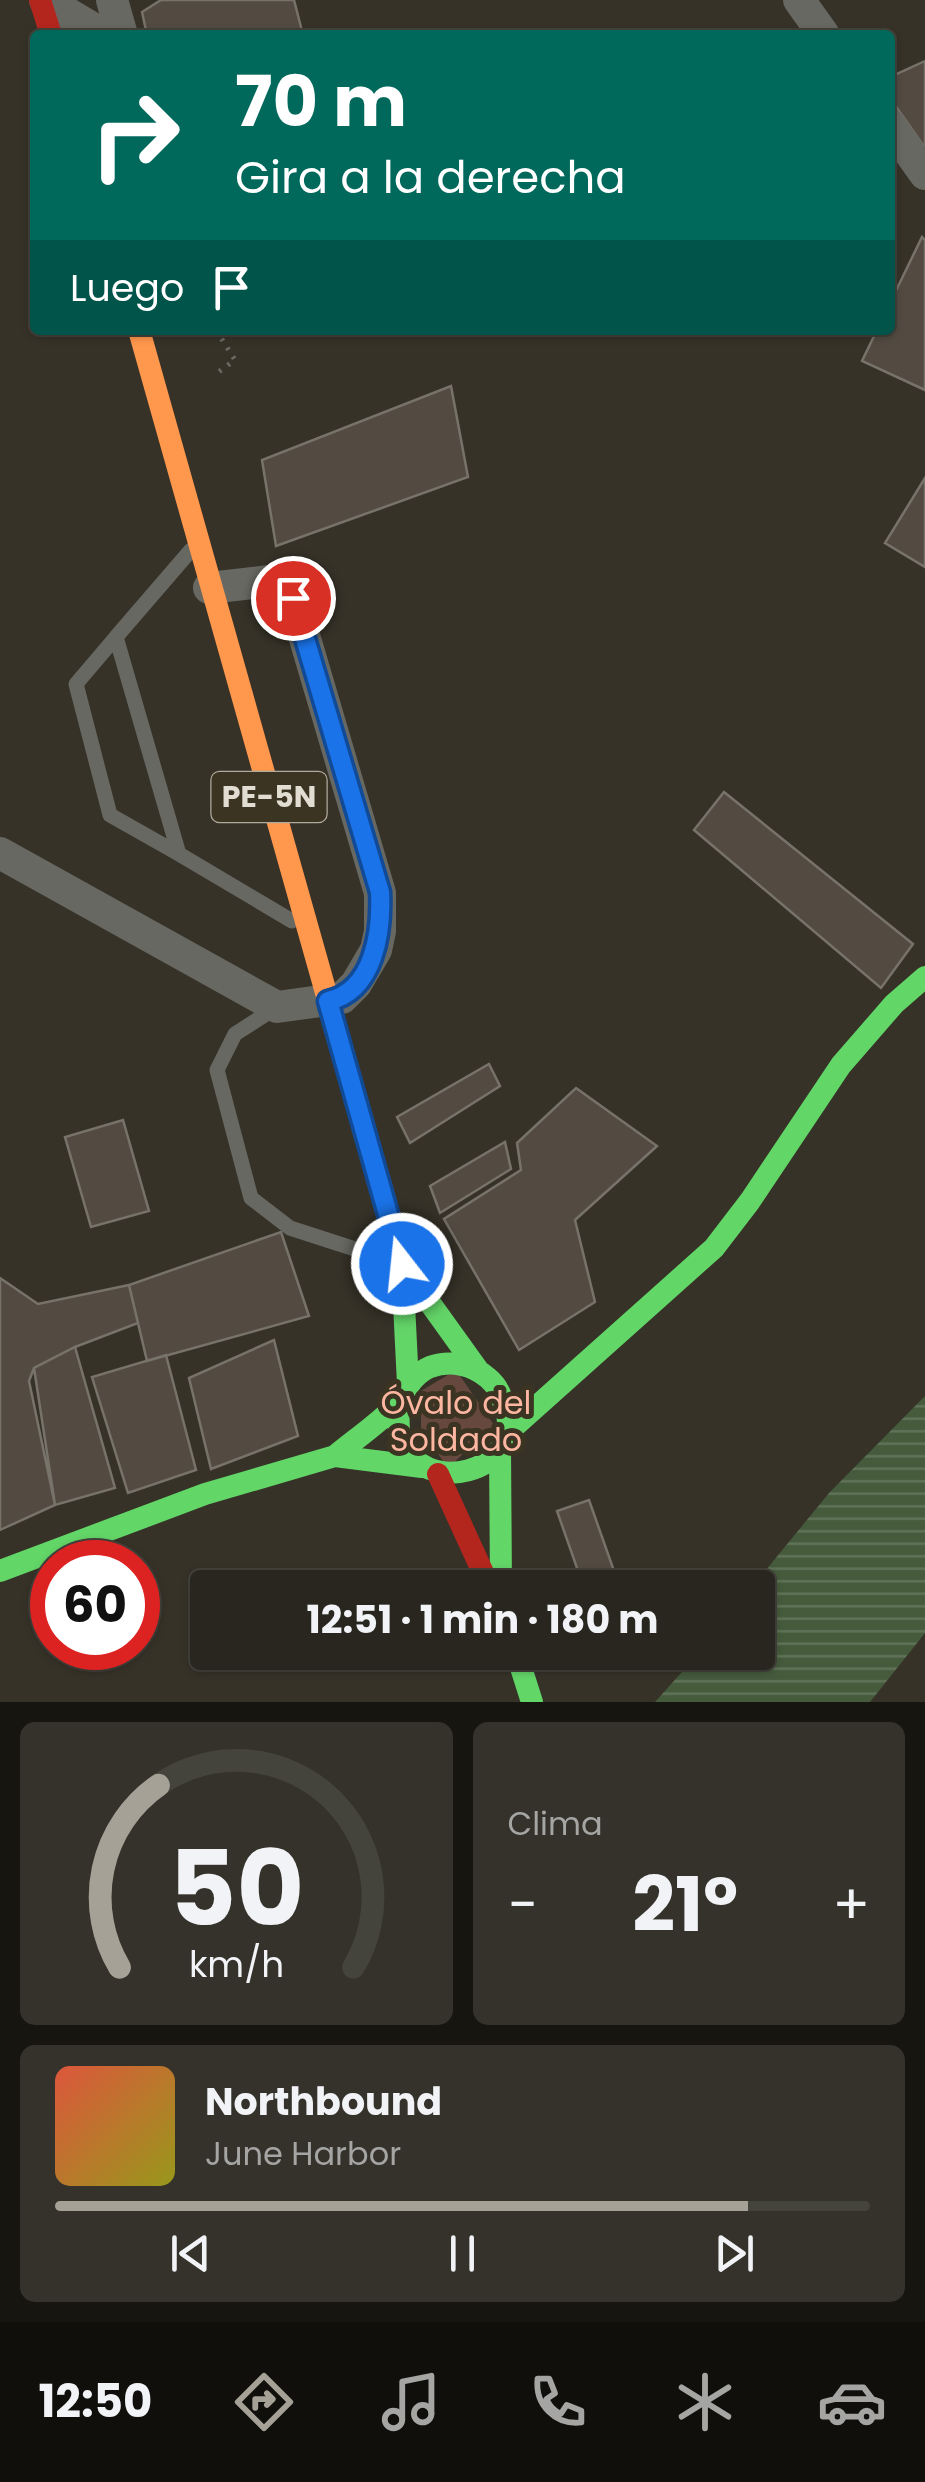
<!DOCTYPE html>
<html lang="es">
<head>
<meta charset="utf-8">
<style>
	:root { --surface:#28261e; --page:#34322b; --text:#f1f3f6; --muted:#a5a5a4; --line:#44433c; --accent:#a6a196 }
	body { margin:0; font-family:Poppins,sans-serif; background:var(--page); color:var(--text); height:100vh; display:flex; flex-direction:column; font-size:38px; white-space:nowrap }
	* { box-sizing:border-box; margin:0 }
	p { font-size:32px; color:var(--muted) }
	.icon { flex:none; width:55px; height:55px; fill:none; stroke:currentColor; stroke-width:2; stroke-linecap:round; stroke-linejoin:round }
	.map { position:relative; height:1702px; overflow:hidden }
	.side { display:flex; flex-direction:column; gap:20px; padding:20px; background:#161510; flex:1 }
	.side>* { flex:none }
	.top-card { position:absolute; left:30px; top:30px; width:865px; height:305px; border-radius:10px; box-shadow:0 2px 8px #0004,0 0 0 2px var(--line); background:#00695c; color:#fff; overflow:hidden }
	.speed { position:absolute; left:30px; top:1540px; display:flex; gap:20px; font-size:50px; font-weight:700; text-align:center }
	.speed>* { display:grid; place-content:center; width:130px; height:130px; border-radius:50%; background:var(--surface); box-shadow:0 2px 8px #0004,0 0 0 2px var(--line); line-height:1 }
	.speed .limit { border:15px solid #d22; background:#fff; color:#111 }
	.pin { position:absolute; display:grid; place-items:center; width:85px; height:85px; color:#fff; margin:-42px; border:5px solid #fff; border-radius:50%; box-shadow:0 2px 10px #0007 }
	.me { position:absolute; width:110px; margin:-55px; rotate:344deg; stroke-linejoin:round; filter:drop-shadow(0 0 8px #0008) }
	.turn { display:flex; align-items:center; gap:35px; height:210px; padding:0 40px; font-size:45px }
	.turn .icon { width:130px; height:130px; stroke-width:2.5 }
	.turn b { display:block; font-size:70px; line-height:85px }
	.then { display:flex; align-items:center; height:95px; padding:0 40px; background:#0003; gap:20px; font-size:38px }
	.big { font-size:75px; font-weight:700; line-height:1.1 }
	.side .card { flex:1; display:flex; flex-direction:column; justify-content:center; gap:15px; min-width:0; padding:0 35px; border-radius:15px; background:var(--page) }
	.side .dial { align-items:center; gap:0 }
	.dial svg { height:260px; overflow:visible; fill:none; stroke:var(--line); stroke-width:7; stroke-linecap:round; text-anchor:middle }
	.dial text { fill:var(--text); stroke:none }
	.song { display:flex; align-items:center; gap:30px }
	.cover { width:120px; height:120px; border-radius:15px; background:linear-gradient(135deg,hsl(10 70% 55%),hsl(60 70% 35%)) }
	.played { height:10px; border-radius:5px; background:linear-gradient(90deg,var(--accent) 85%,var(--line) 85%) }
	.keys { display:flex; justify-content:space-around; direction:ltr }
	.heat { display:flex; justify-content:space-between; align-items:center; font-size:55px; direction:ltr }
	.side .tiles { flex:1; display:grid; gap:20px; grid-template-columns:1fr 1fr }
	.card:last-child { grid-column:span 2 }
	.trip { position:absolute; left:190px; top:1570px; width:585px; height:100px; border-radius:10px; background:var(--surface); box-shadow:0 2px 8px #0004,0 0 0 2px var(--line); font-weight:700; line-height:100px; text-align:center }
	.menu { display:flex; height:160px; justify-content:space-around; align-items:center; background:#100f0c; color:var(--muted) }
	.menu .icon { width:70px; height:70px }
	.menu .active { color:var(--accent) }
	.menu b { font-size:45px; color:var(--text) }
	.map>svg:first-child { display:block }
	.park { fill:#66483e }
	.water { fill:url(#water-rules) }
	.building { fill:#534b41; stroke:#77726a; stroke-width:2.5 }
	.lines { fill:none; stroke-linecap:round; stroke-linejoin:round }
	.path { stroke:#696861; stroke-width:5; stroke-dasharray:2.5 8; stroke-linecap:butt }
	.lane { stroke:#686862; stroke-width:15 }
	.street { stroke:#686862; stroke-width:32 }
	.fast { stroke:#63d668; stroke-width:22 }
	.slow { stroke:#ff974d; stroke-width:22 }
	.jam { stroke:#b3261e; stroke-width:22 }
	.route-casing { stroke:#114b97; stroke-width:25 }
	.route { stroke:#1a73e8; stroke-width:18 }
	.labels { text-anchor:middle; stroke-width:10; stroke-linejoin:round; paint-order:stroke }
	.shield { fill:#3c3422; stroke:#b0aa9d; stroke-width:2.5 }
	.shield-label { font-size:30px; font-weight:bold; fill:#e2ddd2 }
	.park-label { font-size:32px; fill:#fdb6a1; stroke:#3c3422 }
</style>
</head>
<body>
<div class="map">
<svg width="925" height="1702" viewBox="0 0 925 1702">
	<defs>
		<pattern id="water-rules" width="6" height="5" patternUnits="userSpaceOnUse" patternTransform="scale(2.5)"><rect width="6" height="5" fill="#455b3c"/><path d="M0 2.5h6" fill="none" stroke="#607257"/></pattern>
	</defs>
	<rect width="100%" height="100%" fill="#363228"/>
	<path class="park" d="M 456,1370 L 494,1425 L 448,1468 L 421,1430 L 421,1391 Z"/>
	<path class="water" d="M 925,1396 L 925,1633 L 870,1702 L 655,1702 L 699,1653 L 758,1652 L 758,1588 L 752,1587 L 829,1493 Z"/>
	<path class="building" d="M 161,0 L 294,0 L 303,35 L 147,35 L 142,12 Z
		M 925,61 L 925,148 L 890,98 L 890,77 Z
		M 922,237 L 925,240 L 925,390 L 862,361 L 877,330 L 890,330 L 890,303 Z
		M 451,386 L 468,477 L 276,546 L 262,460 Z
		M 925,478 L 925,567 L 885,543 Z
		M 724,792 L 913,944 L 881,988 L 694,830 Z
		M 489,1064 L 500,1086 L 410,1143 L 397,1117 Z
		M 576,1088 L 657,1146 L 575,1220 L 595,1302 L 519,1350 L 444,1219 L 521,1170 L 517,1143 Z
		M 123,1120 L 149,1211 L 91,1227 L 65,1137 Z
		M 505,1142 L 511,1169 L 440,1213 L 430,1186 Z
		M 281,1232 L 309,1316 L 147,1361 L 129,1285 Z
		M 0,1278 L 38,1304 L 129,1285 L 138,1323 L 75,1347 L 34,1368 L 29,1381 L 55,1505 L 0,1530 Z
		M 274,1340 L 298,1436 L 211,1469 L 189,1378 Z
		M 75,1347 L 115,1488 L 55,1505 L 34,1368 Z
		M 166,1355 L 196,1470 L 128,1493 L 92,1377 Z
		M 589,1500 L 620,1588 L 584,1588 L 557,1511 Z"/>
	<g class="lines">
		<path class="path" d="M 216,330 L 235,360 L 217,373"/>
		<path class="lane" d="M 191,550 L 116,637 L 179,854 L 292,921
			M 116,637 L 76,684 L 110,815 L 179,854
			M 277,1007 L 235,1034 L 217,1070 L 251,1198 L 290,1228 L 389,1260"/>
		<path class="street" d="M 45,0 L 104,35
			M 112,0 L 122,35
			M 799,0 L 824,35
			M 890,125 L 925,174
			M 0,853 L 277,1007 L 342,998 L 356,984 L 376,950 L 380,931 L 380,893 L 293,598 L 282,583 L 269,581 L 209,588"/>
		<path class="fast" d="M 356,1099 L 402,1264 L 408,1384
			M 402,1264 L 478,1370
			M 507,1433 L 714,1248 L 750,1201 L 841,1065 L 894,1004 L 925,977
			M 500,1449 L 501,1588
			M 335,1456 C 353,1441 372,1428 389,1412 C 403,1398 410,1375 430,1367 C 450,1360 472,1364 488,1378 C 499,1387 502,1398 506,1411 C 524,1472 422,1499 401,1439 C 397,1429 399,1413 399,1401
			M 0,1571 L 205,1494 L 335,1456 L 422,1467
			M 516,1652 L 532,1702"/>
		<path class="slow" d="M 139,330 L 356,1099"/>
		<path class="jam" d="M 40,0 L 51,35
			M 438,1474 L 490,1588"/>
	</g>
	<g class="lines">
		<defs>
			<path id="route" d="M 293,598 L 380,892 C 382,932 374,991 328,1001 L 402,1264"/>
		</defs>
		<use href="#route" class="route-casing"/>
		<use href="#route" class="route"/>
	</g>
	<g class="labels">
		<rect class="shield" x="211.5" y="772" width="115" height="50" rx="8"/>
		<g class="shield-label">
			<text x="269" y="807">PE-5N</text>
		</g>
		<g class="park-label">
			<text x="456" y="1414">Óvalo del<tspan x="456" dy="37">Soldado</tspan></text>
		</g>
	</g>
</svg>
<div class="speed"><div class="limit">60</div></div>
<div class="pin" style="left:293px;top:598px;background:#d93025"><svg class="icon" aria-label="arrive" viewBox="0 0 24 24"><path d="M6 21V4h12l-3 4 3 4H6"/></svg></div>
<svg class="me" style="left:402px;top:1264px" viewBox="-20 -20 40 40"><circle r="17" fill="#1a73e8" stroke="#fff" stroke-width="3"/><path d="M0-11L8 9 0 5-8 9z" fill="#fff"/></svg>
<div class="trip">12:51 · 1 min · 180 m</div>
<div class="top-card">
<div class="turn"><svg class="icon" aria-label="right" viewBox="0 0 24 24"><path d="M7 20v-9h11M14 6l5 5-5 5"/></svg><div><b>70 m</b>Gira a la derecha</div></div>
<div class="then">Luego<svg class="icon" aria-label="arrive" viewBox="0 0 24 24"><path d="M6 21V4h12l-3 4 3 4H6"/></svg></div>
</div>
</div>
<section class="side">
<div class="tiles">
<div class="card dial"><svg viewBox="0 0 100 80">
<path d="M14 69A42 42 0 1 1 86 69"/>
<path d="M14 69A42 42 0 0 1 26 13" stroke="#a6a196"/>
<text x="50" y="56" font-size="32" font-weight="700">50</text>
<text x="50" y="72" font-size="11">km/h</text>
</svg></div>
<div class="card"><p>Clima</p>
<div class="heat"><a>−</a><b class="big">21°</b><a>+</a></div>
</div>
<div class="card">
<div class="song"><i class="cover"></i><div><b>Northbound</b><p>June Harbor</p></div></div>
<div class="played"></div>
<div class="keys"><svg class="icon" aria-label="previous" viewBox="0 0 24 24"><path d="M18 5L8 12l10 7zM5 5v14"/></svg><svg class="icon" aria-label="pause" viewBox="0 0 24 24"><path d="M8 5v14M16 5v14"/></svg><svg class="icon" aria-label="next" viewBox="0 0 24 24"><path d="M6 5l10 7-10 7zM19 5v14"/></svg></div>
</div>
</div>
</section>
<nav class="menu">
<b>12:50</b>
<svg class="icon active" aria-label="directions" viewBox="0 0 24 24"><path d="M12 3l9 9-9 9-9-9zM9 14v-3h6M13 9l2 2-2 2"/></svg>
<svg class="icon" aria-label="music" viewBox="0 0 24 24"><path d="M9 18V5l10-2v13"/><circle cx="6" cy="18" r="3"/><circle cx="16" cy="16" r="3"/></svg>
<svg class="icon" aria-label="phone" viewBox="0 0 24 24"><path d="M5 4h4l2 5-3 2q2 4 5 5l2-3 5 2v4C11 20 4 13 5 4z"/></svg>
<svg class="icon" aria-label="climate" viewBox="0 0 24 24"><path d="M12 3v18M4 7l16 10M4 17L20 7"/></svg>
<svg class="icon" aria-label="car" viewBox="0 0 24 24"><path d="M5 17H2v-5l4-1 3-4h7l3 4 3 1v5h-3M9 17h6M6 11h13"/><circle cx="7" cy="17" r="2"/><circle cx="17" cy="17" r="2"/></svg>
</nav>
</body>
</html>
